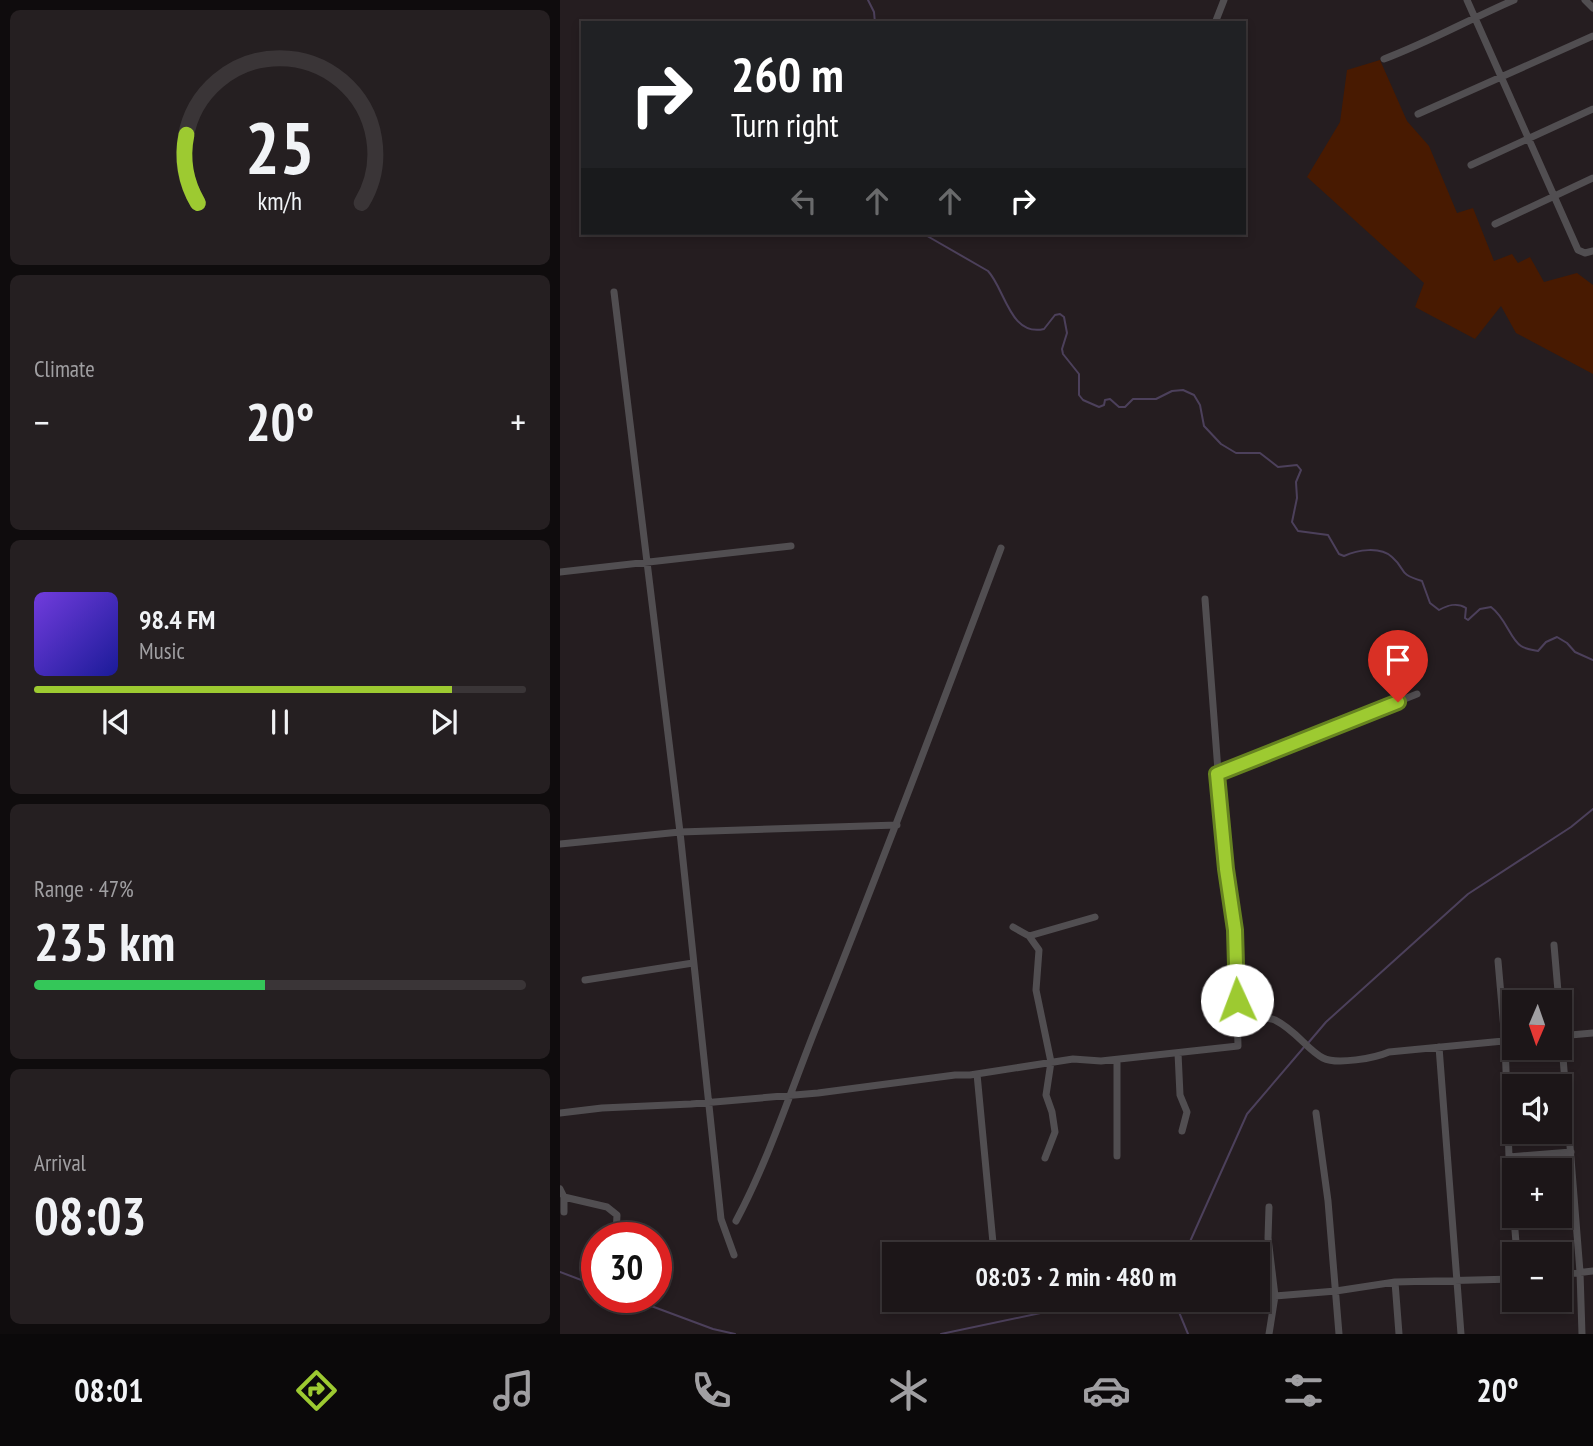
<!DOCTYPE html>
<html lang="en">
<head>
<meta charset="utf-8">
<style>
	:root { --surface:#1c1618; --page:#251f21; --text:#f1f3f6; --muted:#a09fa2; --line:#3a3537; --accent:#9dca31 }
	body { margin:0; font-family:"PT Sans Narrow",sans-serif; background:var(--page); color:var(--text); height:100vh; display:flex; flex-direction:column; font-size:26px; white-space:nowrap }
	* { box-sizing:border-box; margin:0 }
	p { font-size:23px; color:var(--muted) }
	.icon { flex:none; width:38px; height:38px; fill:none; stroke:currentColor; stroke-width:2; stroke-linecap:round; stroke-linejoin:round }
	.map { position:relative; flex:1; overflow:hidden }
	.panel { display:flex; flex-direction:column; gap:10px; padding:10px; background:#0f0c0d; width:560px }
	.panel>* { flex:none }
	.guide { position:absolute; left:21px; top:21px; width:665px; height:214px; border-radius:0px; box-shadow:0 4px 10px #0003,0 0 0 2px var(--line); background:#202124; color:#fff; overflow:hidden }
	.needle { width:46px; rotate:182deg }
	.fabs { position:absolute; left:942px; top:990px; display:grid; gap:14px }
	.fabs a { display:grid; place-items:center; width:70px; height:70px; border-radius:0px; background:var(--surface); box-shadow:0 4px 10px #0003,0 0 0 2px var(--line); font-size:35px }
	.speed { position:absolute; left:21px; top:1222px; display:flex; gap:14px; font-size:35px; font-weight:700; text-align:center }
	.speed>* { display:grid; place-content:center; width:91px; height:91px; border-radius:50%; background:var(--surface); box-shadow:0 4px 10px #0003,0 0 0 2px var(--line); line-height:1 }
	.speed .limit { border:10px solid #d22; background:#fff; color:#111 }
	.pin { position:absolute; display:grid; place-items:center; width:60px; height:60px; color:#fff; margin:-72px -30px; border-radius:50% 50% 50% 0; rotate:-45deg; box-shadow:0 0 7px #0007 }
	.pin .icon { rotate:45deg }
	.me { position:absolute; width:77px; margin:-38px; rotate:358deg; stroke-linejoin:round; filter:drop-shadow(0 0 5px #0008) }
	.turn { display:flex; align-items:center; gap:24px; height:147px; padding:0 35px; font-size:32px }
	.turn .icon { width:91px; height:91px; stroke-width:2.5 }
	.turn b { display:block; font-size:49px; line-height:60px }
	.lanes { display:flex; align-items:center; height:66px; padding:0 35px; background:#0003; justify-content:center; gap:35px; direction:ltr }
	.lanes .off { opacity:.35 }
	.big { font-size:52px; font-weight:600; line-height:1.1 }
	.panel .card { flex:1; display:flex; flex-direction:column; justify-content:center; gap:10px; min-width:0; padding:0 24px; border-radius:10px; background:var(--page) }
	.panel .dial { align-items:center; gap:0 }
	.dial svg { height:182px; overflow:visible; fill:none; stroke:var(--line); stroke-width:7; stroke-linecap:round; text-anchor:middle }
	.dial text { fill:var(--text); stroke:none }
	.song { display:flex; align-items:center; gap:21px }
	.cover { width:84px; height:84px; border-radius:10px; background:linear-gradient(135deg,hsl(260 70% 55%),hsl(240 70% 35%)) }
	.played { height:7px; border-radius:4px; background:linear-gradient(90deg,var(--accent) 85%,var(--line) 85%) }
	.keys { display:flex; justify-content:space-around; direction:ltr }
	.heat { display:flex; justify-content:space-between; align-items:center; font-size:38px; direction:ltr }
	.charge { height:10px; border-radius:5px; background:linear-gradient(90deg,#34c759 47%,var(--line) 0) }
	.trip { position:absolute; left:322px; top:1242px; width:388px; height:70px; border-radius:0px; background:var(--surface); box-shadow:0 4px 10px #0003,0 0 0 2px var(--line); font-weight:600; line-height:70px; text-align:center }
	.menu { display:flex; height:112px; justify-content:space-around; align-items:center; background:#0b090a; color:var(--muted) }
	.menu .icon { width:49px; height:49px }
	.menu .current { color:var(--accent) }
	.menu b { font-size:32px; color:var(--text) }
	main { display:flex; flex:1; min-height:0 }
	.map>svg:first-child { display:block }
	.green { fill:#481a01 }
	.lines { fill:none; stroke-linecap:round; stroke-linejoin:round }
	.stream { stroke:#4c405b; stroke-width:2 }
	.minor { stroke:#514e51; stroke-width:7 }
	.route-casing { stroke:#668320; stroke-width:18 }
	.route { stroke:#9dca31; stroke-width:12 }
</style>
</head>
<body>
<main>
<section class="panel">
<div class="card dial"><svg viewBox="0 0 100 80">
<path d="M14 69A42 42 0 1 1 86 69"/>
<path d="M14 69A42 42 0 0 1 9 39" stroke="#9dca31"/>
<text x="50" y="56" font-size="32" font-weight="700">25</text>
<text x="50" y="72" font-size="11">km/h</text>
</svg></div>
<div class="card"><p>Climate</p>
<div class="heat"><a>−</a><b class="big">20°</b><a>+</a></div>
</div>
<div class="card">
<div class="song"><i class="cover"></i><div><b>98.4 FM</b><p>Music</p></div></div>
<div class="played"></div>
<div class="keys"><svg class="icon" aria-label="previous" viewBox="0 0 24 24"><path d="M18 5L8 12l10 7zM5 5v14"/></svg><svg class="icon" aria-label="pause" viewBox="0 0 24 24"><path d="M8 5v14M16 5v14"/></svg><svg class="icon" aria-label="next" viewBox="0 0 24 24"><path d="M6 5l10 7-10 7zM19 5v14"/></svg></div>
</div>
<div class="card"><p>Range · 47%</p><b class="big">235 km</b><div class="charge"></div></div>
<div class="card"><p>Arrival</p><b class="big">08:03</b></div>
</section>
<div class="map">
<svg width="1033" height="1334" viewBox="0 0 1033 1334">
	<rect width="100%" height="100%" fill="#251d20"/>
	<path class="green" d="M 820,60 L 847,121 L 869,146 L 897,213 L 913,208 L 934,261 L 952,254 L 958,263 L 970,257 L 984,282 L 1017,273 L 1033,285 L 1033,374 L 956,333 L 941,306 L 915,339 L 855,307 L 864,283 L 747,177 L 780,122 L 787,70 Z"/>
	<g class="lines">
		<path class="stream" d="M 308,0 L 314,12 L 315,23
			M 362,233 L 428,271 C 445,289 450,337 484,329 L 495,315 L 500,314 L 504,317 L 507,333 L 502,349 L 503,354 L 519,374 L 519,395 L 523,400 L 539,407 L 544,405 L 545,400 L 550,399 L 559,407 L 565,407 L 573,399 L 596,399 L 612,391 L 623,390 L 634,395 L 640,405 L 644,426 L 661,444 L 676,453 L 700,453 L 718,467 L 737,465 L 741,470 L 736,482 L 737,498 L 732,522 L 738,531 L 768,535 L 779,554 L 784,556 C 797,550 820,546 832,557 C 848,571 836,573 862,581 L 870,603 L 879,610 C 888,605 897,602 906,608 L 905,618 L 908,620 L 920,609 L 931,607 C 946,618 950,639 961,646 C 965,649 973,650 978,651 L 986,642 L 997,637 L 1007,643 L 1015,652 L 1033,660
			M 749,1042 L 766,1022 L 908,894 L 1011,827 L 1033,809
			M 624,1255 L 687,1114 L 745,1046
			M 0,1272 L 37,1286
			M 67,1297 L 153,1329 L 175,1334
			M 614,1300 L 628,1334
			M 381,1334 L 542,1300"/>
		<path class="minor" d="M 907,0 L 1018,250 L 1025,253 L 1033,251
			M 1025,0 L 1033,8
			M 655,23 L 664,0
			M 824,59 C 869,42 910,19 954,0
			M 858,114 L 1033,36
			M 911,165 L 1033,109
			M 935,224 L 1033,178
			M 54,292 L 120,832 L 161,1219 L 174,1255
			M 0,572 L 231,546
			M 657,774 L 857,694
			M 0,844 L 120,832 L 337,825
			M 453,927 L 469,936 L 479,950 L 476,990 L 491,1062 L 486,1095 L 492,1112 L 495,1132 L 485,1158
			M 469,936 L 535,917
			M 994,945 L 999,1003
			M 938,961 L 945,1041 L 949,1157 L 1011,1152
			M 25,980 L 133,963
			M 999,1007 L 1020,1272 L 1022,1334
			M 677,1015 C 689,1017 705,1016 715,1020 C 737,1031 747,1050 763,1058 C 777,1065 815,1058 829,1052 L 954,1040
			M 999,1036 L 1033,1033
			M 879,1047 L 901,1334
			M 618,1053 L 620,1095 L 627,1112 L 622,1131
			M 417,1074 L 433,1243 L 437,1255
			M 0,1113 L 42,1108 L 131,1104 L 258,1093 L 395,1075 L 410,1075 L 513,1059 L 541,1061 L 678,1046 L 675,930 L 664,850 L 645,599
			M 756,1113 L 768,1201 L 779,1334
			M 557,1156 L 557,1060
			M 949,1157 L 957,1255
			M 0,1189 L 4,1197 L 4,1212
			M 4,1197 L 47,1207 L 57,1215 L 56,1235
			M 709,1207 L 708,1238 L 715,1296 L 709,1334
			M 176,1221 C 209,1159 231,1090 257,1025 C 321,867 381,707 441,548
			M 999,1275 L 1033,1271
			M 835,1282 L 839,1334
			M 715,1296 L 776,1291 L 835,1282 L 954,1279"/>
	</g>
	<g class="lines">
		<defs>
			<path id="route" d="M 677,1000 L 675,930 L 666,869 L 657,774 L 838,702"/>
		</defs>
		<use href="#route" class="route-casing"/>
		<use href="#route" class="route"/>
	</g>
</svg>
<div class="fabs">
<a><svg class="needle" viewBox="-14 -14 28 28"><path d="M0-13l5 13h-10z" fill="#e53935"/><path d="M0 13l5-13h-10z" fill="#a09fa2"/></svg></a>
<a><svg class="icon" aria-label="sound" viewBox="0 0 24 24"><path d="M4 9h4l5-4v14l-5-4H4zM17 9q2 3 0 6"/></svg></a>
<a>+</a>
<a>−</a>
</div>
<div class="speed"><div class="limit">30</div></div>
<div class="pin" style="left:838px;top:702px;background:#d93025"><svg class="icon" aria-label="arrive" viewBox="0 0 24 24"><path d="M6 21V4h12l-3 4 3 4H6"/></svg></div>
<svg class="me" style="left:677px;top:1000px" viewBox="-20 -20 40 40"><circle r="19" fill="#fff"/><path d="M0-13L10 11 0 6-10 11z" fill="#9dca31"/></svg>
<div class="trip">08:03 · 2 min · 480 m</div>
<div class="guide">
<div class="turn"><svg class="icon" aria-label="right" viewBox="0 0 24 24"><path d="M7 20v-9h11M14 6l5 5-5 5"/></svg><div><b>260 m</b>Turn right</div></div>
<div class="lanes"><svg class="icon off" aria-label="left" viewBox="0 0 24 24"><path d="M17 20v-9H6M10 6l-5 5 5 5"/></svg><svg class="icon off" aria-label="ahead" viewBox="0 0 24 24"><path d="M12 20V5M6 11l6-6 6 6"/></svg><svg class="icon off" aria-label="ahead" viewBox="0 0 24 24"><path d="M12 20V5M6 11l6-6 6 6"/></svg><svg class="icon" aria-label="right" viewBox="0 0 24 24"><path d="M7 20v-9h11M14 6l5 5-5 5"/></svg></div>
</div>
</div>
</main>
<nav class="menu">
<b>08:01</b>
<svg class="icon current" aria-label="directions" viewBox="0 0 24 24"><path d="M12 3l9 9-9 9-9-9zM9 14v-3h6M13 9l2 2-2 2"/></svg>
<svg class="icon" aria-label="music" viewBox="0 0 24 24"><path d="M9 18V5l10-2v13"/><circle cx="6" cy="18" r="3"/><circle cx="16" cy="16" r="3"/></svg>
<svg class="icon" aria-label="phone" viewBox="0 0 24 24"><path d="M5 4h4l2 5-3 2q2 4 5 5l2-3 5 2v4C11 20 4 13 5 4z"/></svg>
<svg class="icon" aria-label="climate" viewBox="0 0 24 24"><path d="M12 3v18M4 7l16 10M4 17L20 7"/></svg>
<svg class="icon" aria-label="car" viewBox="0 0 24 24"><path d="M5 17H2v-5l4-1 3-4h7l3 4 3 1v5h-3M9 17h6M6 11h13"/><circle cx="7" cy="17" r="2"/><circle cx="17" cy="17" r="2"/></svg>
<svg class="icon" aria-label="filters" viewBox="0 0 24 24"><path d="M4 7h16M4 17h16"/><circle cx="9" cy="7" r="2"/><circle cx="15" cy="17" r="2"/></svg>
<b>20°</b>
</nav>
</body>
</html>
